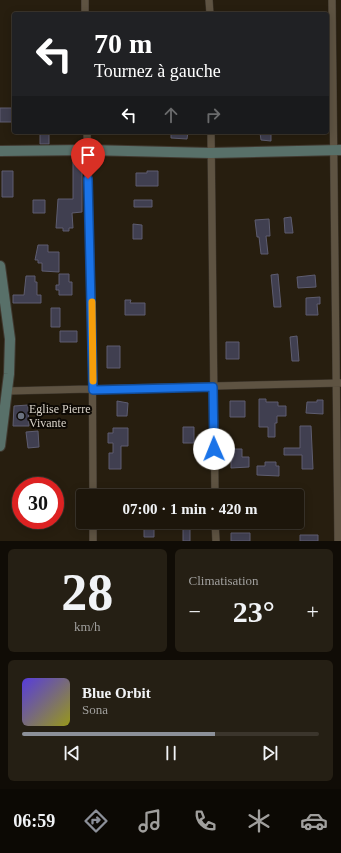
<!DOCTYPE html>
<html lang="fr">
<head>
<meta charset="utf-8">
<style>
	:root { --surface:#1d160b; --page:#251f14; --text:#f1f3f6; --muted:#a09f9d; --line:#3b352c; --accent:#8c9099 }
	body { margin:0; font-family:Georgia,serif; background:var(--page); color:var(--text); height:100vh; display:flex; flex-direction:column; font-size:15px; white-space:nowrap }
	* { box-sizing:border-box; margin:0 }
	p { font-size:13px; color:var(--muted) }
	.icon { flex:none; width:22px; height:22px; fill:none; stroke:currentColor; stroke-width:2; stroke-linecap:round; stroke-linejoin:round }
	.map { position:relative; height:541px; overflow:hidden }
	.drawer { display:flex; flex-direction:column; gap:8px; padding:8px; background:#100c06; flex:1 }
	.drawer>* { flex:none }
	.guide { position:absolute; left:12px; top:12px; width:317px; height:122px; border-radius:4px; box-shadow:0 2px 10px #0003,0 0 0 1px var(--line); background:#202124; color:#fff; overflow:hidden }
	.speed { position:absolute; left:12px; top:477px; display:flex; gap:8px; font-size:20px; font-weight:700; text-align:center }
	.speed>* { display:grid; place-content:center; width:52px; height:52px; border-radius:50%; background:var(--surface); box-shadow:0 2px 10px #0003,0 0 0 1px var(--line); line-height:1 }
	.speed .limit { border:6px solid #d22; background:#fff; color:#111 }
	.pin { position:absolute; display:grid; place-items:center; width:34px; height:34px; color:#fff; margin:-41px -17px; border-radius:50% 50% 50% 0; rotate:-45deg; box-shadow:0 0 4px #0007 }
	.pin .icon { rotate:45deg }
	.me { position:absolute; width:44px; margin:-22px; rotate:359deg; stroke-linejoin:round; filter:drop-shadow(0 0 3px #0008) }
	.turn { display:flex; align-items:center; gap:14px; height:84px; padding:0 16px; font-size:18px }
	.turn .icon { width:52px; height:52px; stroke-width:2.5 }
	.turn b { display:block; font-size:28px; line-height:34px }
	.lanes { display:flex; align-items:center; height:38px; padding:0 16px; background:#0003; justify-content:center; gap:20px; direction:ltr }
	.lanes .off { opacity:.35 }
	.big { font-size:30px; font-weight:600; line-height:1.1 }
	.drawer .widget { flex:1; display:flex; flex-direction:column; justify-content:center; gap:6px; min-width:0; padding:0 14px; border-radius:6px; background:var(--page) }
	.drawer .dial { align-items:center; gap:0 }
	.dial b { font-size:52px; line-height:1 }
	.song { display:flex; align-items:center; gap:12px }
	.cover { width:48px; height:48px; border-radius:6px; background:linear-gradient(135deg,hsl(250 70% 55%),hsl(60 70% 35%)) }
	.played { height:4px; border-radius:2px; background:linear-gradient(90deg,var(--accent) 65%,var(--line) 65%) }
	.keys { display:flex; justify-content:space-around; direction:ltr }
	.heat { display:flex; justify-content:space-between; align-items:center; font-size:22px; direction:ltr }
	.drawer .tiles { flex:1; display:grid; gap:8px; grid-template-columns:1fr 1fr }
	.widget:last-child { grid-column:span 2 }
	.trip { position:absolute; left:76px; top:489px; width:228px; height:40px; border-radius:4px; background:var(--surface); box-shadow:0 2px 10px #0003,0 0 0 1px var(--line); font-weight:600; line-height:40px; text-align:center }
	.menu { display:flex; height:64px; justify-content:space-around; align-items:center; background:#0c0904; color:var(--muted) }
	.menu .icon { width:28px; height:28px }
	.menu .on { color:var(--accent) }
	.menu b { font-size:18px; color:var(--text) }
	.map>svg:first-child { display:block }
	.building { fill:#403f50; stroke:#5e5d70 }
	.lines { fill:none; stroke-linecap:round; stroke-linejoin:round }
	.street-casing { stroke:#403930; stroke-width:8 }
	.secondary-casing { stroke:#403930; stroke-width:12 }
	.street { stroke:#5e5342; stroke-width:7 }
	.secondary { stroke:#587069; stroke-width:10 }
	.route-casing { stroke:#114b97; stroke-width:10 }
	.route { stroke:#1a73e8; stroke-width:7 }
	.slow { stroke:#f59e0b; stroke-width:7 }
	.worship-dot { fill:#6b7280; stroke:#0d0904; stroke-width:1.5 }
	.labels { text-anchor:middle; stroke-width:4; stroke-linejoin:round; paint-order:stroke }
	.poi-label { font-size:12px; fill:#dad4ca; stroke:#0d0904; text-anchor:start }
</style>
</head>
<body>
<div class="map">
<svg width="341" height="541" viewBox="0 0 341 541">
	<rect width="100%" height="100%" fill="#271e0f"/>
	<path class="building" d="M 0,108 L 14,108 L 14,122 L 0,122 Z
		M 40,132 L 49,132 L 49,144 L 40,144 Z
		M 171,132 L 188,132 L 187,139 L 171,138 Z
		M 263,132 L 271,132 L 271,141 L 261,140 L 260,133 Z
		M 73,161 L 82,161 L 82,212 L 72,213 L 73,228 L 69,228 L 69,231 L 63,231 L 63,228 L 56,228 L 58,199 L 73,199 Z
		M 2,171 L 13,171 L 13,197 L 2,197 Z
		M 147,171 L 158,171 L 158,186 L 136,186 L 136,173 L 147,173 Z
		M 33,200 L 45,200 L 45,213 L 33,213 Z
		M 134,200 L 152,200 L 152,207 L 134,207 Z
		M 291,217 L 293,233 L 285,233 L 284,218 Z
		M 269,219 L 270,236 L 266,236 L 268,254 L 261,254 L 259,237 L 257,237 L 255,220 Z
		M 133,224 L 142,225 L 142,239 L 133,239 Z
		M 38,245 L 48,245 L 48,252 L 59,252 L 59,272 L 42,271 L 42,263 L 38,263 L 38,260 L 35,260 Z
		M 59,274 L 69,274 L 69,282 L 72,282 L 72,295 L 59,295 L 59,290 L 56,290 L 56,285 L 59,285 Z
		M 278,274 L 281,307 L 274,307 L 271,275 Z
		M 315,275 L 316,287 L 298,288 L 297,277 Z
		M 26,276 L 35,276 L 35,282 L 37,282 L 37,295 L 41,295 L 41,303 L 13,303 L 13,295 L 24,295 Z
		M 320,297 L 320,304 L 317,304 L 318,315 L 306,315 L 306,298 Z
		M 125,300 L 131,300 L 130,303 L 145,303 L 145,315 L 125,315 Z
		M 51,308 L 60,308 L 60,327 L 51,327 Z
		M 60,331 L 77,331 L 77,342 L 60,342 Z
		M 297,336 L 299,361 L 292,361 L 290,337 Z
		M 226,342 L 239,342 L 239,359 L 226,359 Z
		M 107,346 L 120,346 L 120,368 L 107,368 Z
		M 259,399 L 266,399 L 266,402 L 278,402 L 278,406 L 286,406 L 286,416 L 277,416 L 277,423 L 275,423 L 275,437 L 268,437 L 268,427 L 259,427 Z
		M 317,400 L 323,400 L 323,414 L 306,413 L 307,402 L 317,402 Z
		M 117,401 L 128,403 L 127,416 L 117,416 Z
		M 230,401 L 245,401 L 245,417 L 230,417 Z
		M 28,405 L 29,426 L 13,426 L 14,406 Z
		M 300,426 L 311,426 L 313,469 L 302,469 L 302,455 L 284,455 L 284,448 L 300,448 Z
		M 183,427 L 194,427 L 194,443 L 183,443 Z
		M 113,428 L 128,428 L 128,446 L 121,446 L 121,469 L 109,469 L 109,453 L 113,453 L 113,443 L 108,443 L 108,433 L 113,433 Z
		M 38,431 L 39,447 L 28,448 L 26,432 Z
		M 231,449 L 242,449 L 242,457 L 249,457 L 249,467 L 231,468 Z
		M 265,462 L 276,462 L 276,466 L 279,466 L 279,476 L 257,475 L 257,466 L 265,466 Z
		M 112,522 L 123,522 L 124,529 L 112,529 Z
		M 144,522 L 154,522 L 154,537 L 144,537 Z
		M 183,522 L 197,522 L 197,529 L 190,529 L 190,541 L 183,541 Z
		M 231,533 L 250,533 L 250,541 L 231,541 Z
		M 300,535 L 318,535 L 318,541 L 300,541 Z"/>
	<g class="lines">
		<defs>
			<path id="street" d="M 85,0 L 85,14
				M 209,0 L 210,14
				M 332,0 L 338,541
				M 87,132 L 92,313 L 93,496
				M 211,132 L 215,496
				M 7,391 L 341,383
				M 93,522 L 93,541
				M 215,522 L 216,541"/>
			<path id="secondary" d="M 0,151 L 87,150 L 211,153 L 341,150
				M 0,266 L 10,339 L 9,374 L 0,446"/>
		</defs>
		<use href="#street" class="street-casing"/>
		<use href="#secondary" class="secondary-casing"/>
		<use href="#street" class="street"/>
		<use href="#secondary" class="secondary"/>
	</g>
	<g class="lines">
		<defs>
			<path id="route" d="M 88,179 L 93,390 L 213,387 L 214,449"/>
		</defs>
		<use href="#route" class="route-casing"/>
		<use href="#route" class="route"/>
		<path class="slow" d="M 92,302 L 93,381"/>
	</g>
	<circle class="worship-dot" cx="21" cy="416" r="4"/>
	<g class="labels">
		<g class="poi-label">
			<text x="29" y="413">Eglise Pierre<tspan x="29" dy="14">Vivante</tspan></text>
		</g>
	</g>
</svg>
<div class="speed"><div class="limit">30</div></div>
<div class="pin" style="left:88px;top:179px;background:#d93025"><svg class="icon" aria-label="arrive" viewBox="0 0 24 24"><path d="M6 21V4h12l-3 4 3 4H6"/></svg></div>
<svg class="me" style="left:214px;top:449px" viewBox="-20 -20 40 40"><circle r="19" fill="#fff"/><path d="M0-13L10 11 0 6-10 11z" fill="#1a73e8"/></svg>
<div class="trip">07:00 · 1 min · 420 m</div>
<div class="guide">
<div class="turn"><svg class="icon" aria-label="left" viewBox="0 0 24 24"><path d="M17 20v-9H6M10 6l-5 5 5 5"/></svg><div><b>70 m</b>Tournez à gauche</div></div>
<div class="lanes"><svg class="icon" aria-label="left" viewBox="0 0 24 24"><path d="M17 20v-9H6M10 6l-5 5 5 5"/></svg><svg class="icon off" aria-label="ahead" viewBox="0 0 24 24"><path d="M12 20V5M6 11l6-6 6 6"/></svg><svg class="icon off" aria-label="right" viewBox="0 0 24 24"><path d="M7 20v-9h11M14 6l5 5-5 5"/></svg></div>
</div>
</div>
<section class="drawer">
<div class="tiles">
<div class="widget dial"><b>28</b><p>km/h</p></div>
<div class="widget"><p>Climatisation</p>
<div class="heat"><a>−</a><b class="big">23°</b><a>+</a></div>
</div>
<div class="widget">
<div class="song"><i class="cover"></i><div><b>Blue Orbit</b><p>Sona</p></div></div>
<div class="played"></div>
<div class="keys"><svg class="icon" aria-label="previous" viewBox="0 0 24 24"><path d="M18 5L8 12l10 7zM5 5v14"/></svg><svg class="icon" aria-label="pause" viewBox="0 0 24 24"><path d="M8 5v14M16 5v14"/></svg><svg class="icon" aria-label="next" viewBox="0 0 24 24"><path d="M6 5l10 7-10 7zM19 5v14"/></svg></div>
</div>
</div>
</section>
<nav class="menu">
<b>06:59</b>
<svg class="icon on" aria-label="directions" viewBox="0 0 24 24"><path d="M12 3l9 9-9 9-9-9zM9 14v-3h6M13 9l2 2-2 2"/></svg>
<svg class="icon" aria-label="music" viewBox="0 0 24 24"><path d="M9 18V5l10-2v13"/><circle cx="6" cy="18" r="3"/><circle cx="16" cy="16" r="3"/></svg>
<svg class="icon" aria-label="phone" viewBox="0 0 24 24"><path d="M5 4h4l2 5-3 2q2 4 5 5l2-3 5 2v4C11 20 4 13 5 4z"/></svg>
<svg class="icon" aria-label="climate" viewBox="0 0 24 24"><path d="M12 3v18M4 7l16 10M4 17L20 7"/></svg>
<svg class="icon" aria-label="car" viewBox="0 0 24 24"><path d="M5 17H2v-5l4-1 3-4h7l3 4 3 1v5h-3M9 17h6M6 11h13"/><circle cx="7" cy="17" r="2"/><circle cx="17" cy="17" r="2"/></svg>
</nav>
</body>
</html>
